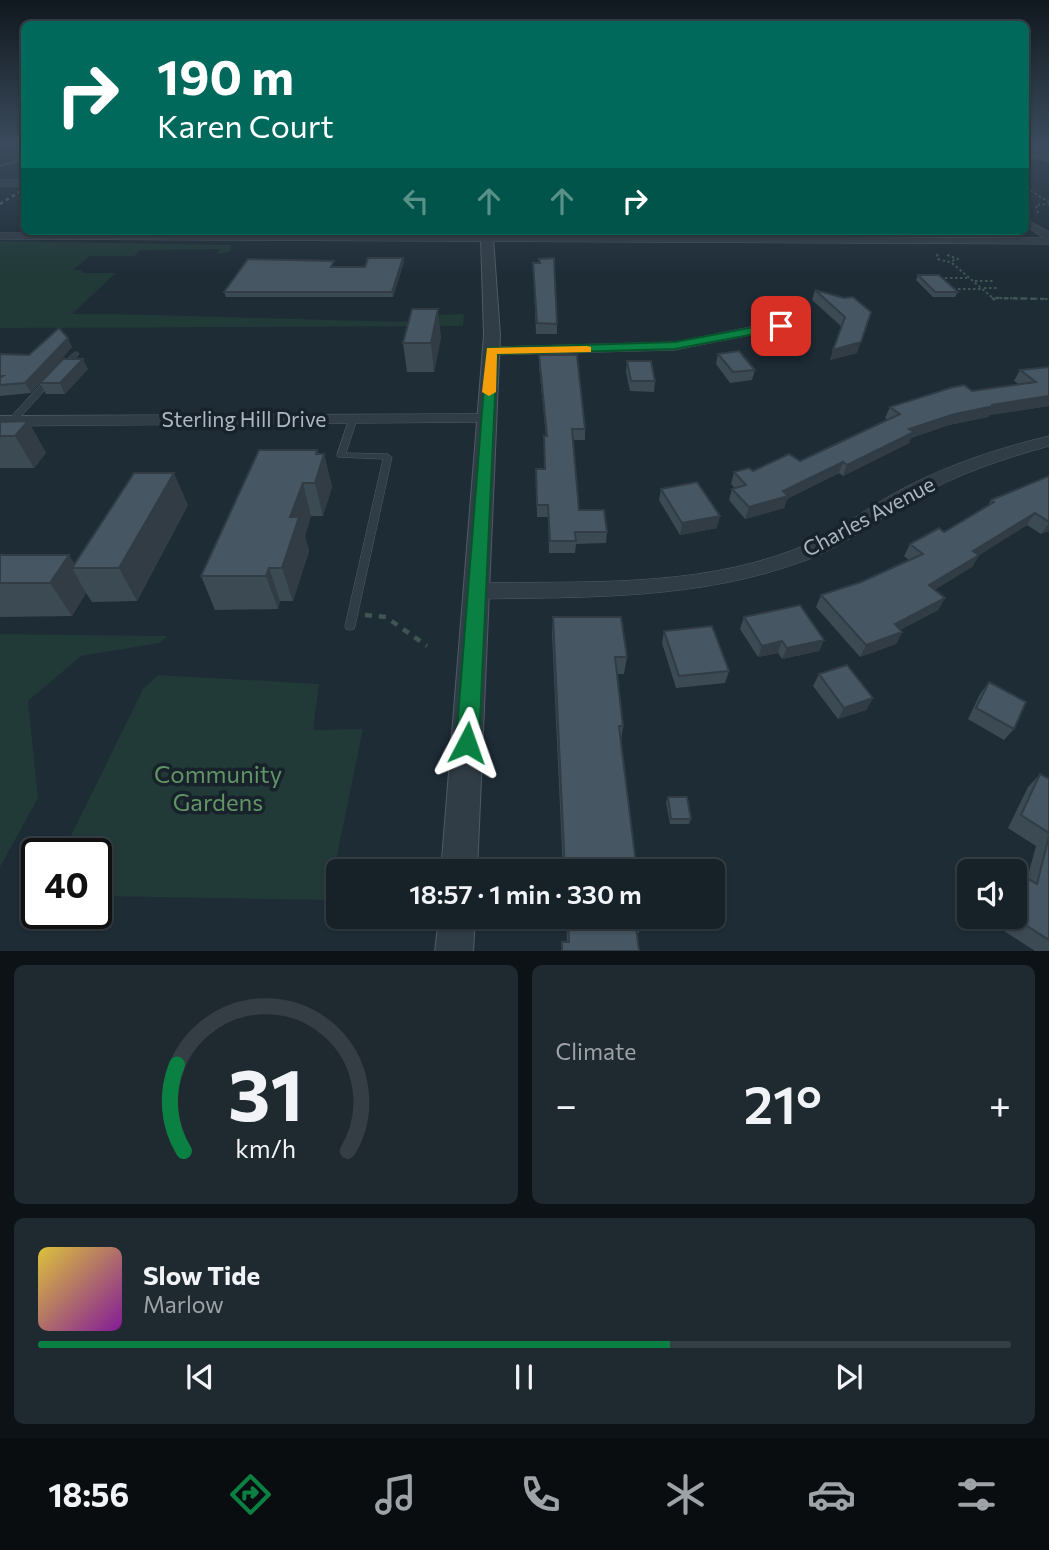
<!DOCTYPE html>
<html lang="en">
<head>
<meta charset="utf-8">
<style>
	:root { --surface:#162128; --page:#1f2930; --text:#f1f3f6; --muted:#9ea3a8; --line:#353e45; --accent:#0b8043 }
	body { margin:0; font-family:Commissioner,sans-serif; background:var(--page); color:var(--text); height:100vh; display:flex; flex-direction:column; font-size:26px; white-space:nowrap }
	* { box-sizing:border-box; margin:0 }
	p { font-size:23px; color:var(--muted) }
	.icon { flex:none; width:38px; height:38px; fill:none; stroke:currentColor; stroke-width:2; stroke-linecap:round; stroke-linejoin:round }
	.map { position:relative; height:951px; overflow:hidden }
	.drawer { display:flex; flex-direction:column; gap:14px; padding:14px; background:#0c1216; flex:1 }
	.drawer>* { flex:none }
	.banner { position:absolute; left:21px; top:21px; width:1008px; height:214px; border-radius:10px; box-shadow:0 2px 5px #0004,0 0 0 2px var(--line); background:#00695c; color:#fff; overflow:hidden }
	.tools { position:absolute; left:957px; top:859px; display:grid; gap:14px }
	.tools a { display:grid; place-items:center; width:70px; height:70px; border-radius:10px; background:var(--surface); box-shadow:0 2px 5px #0004,0 0 0 2px var(--line); font-size:35px }
	.speed { position:absolute; left:21px; top:838px; display:flex; gap:14px; font-size:35px; font-weight:700; text-align:center }
	.speed>* { display:grid; place-content:center; width:91px; height:91px; border-radius:50%; background:var(--surface); box-shadow:0 2px 5px #0004,0 0 0 2px var(--line); line-height:1 }
	.speed .limit { border:4px solid #111; border-radius:10px; background:#fff; color:#111 }
	.pin { position:absolute; display:grid; place-items:center; width:60px; height:60px; color:#fff; margin:-30px; border-radius:14px; box-shadow:0 4px 10px #0006 }
	.me { position:absolute; width:77px; margin:-38px; rotate:4deg; stroke-linejoin:round; filter:drop-shadow(0 0 5px #0008) }
	.turn { display:flex; align-items:center; gap:24px; height:147px; padding:0 21px; font-size:32px }
	.turn .icon { width:91px; height:91px; stroke-width:2.5 }
	.turn b { display:block; font-size:49px; line-height:60px }
	.lanes { display:flex; align-items:center; height:66px; padding:0 21px; background:#0003; justify-content:center; gap:35px; direction:ltr }
	.lanes .off { opacity:.35 }
	.big { font-size:52px; font-weight:600; line-height:1.1 }
	.drawer .tile { flex:1; display:flex; flex-direction:column; justify-content:center; gap:10px; min-width:0; padding:0 24px; border-radius:10px; background:var(--page) }
	.drawer .dial { align-items:center; gap:0 }
	.dial svg { height:182px; overflow:visible; fill:none; stroke:var(--line); stroke-width:7; stroke-linecap:round; text-anchor:middle }
	.dial text { fill:var(--text); stroke:none }
	.song { display:flex; align-items:center; gap:21px }
	.cover { width:84px; height:84px; border-radius:10px; background:linear-gradient(135deg,hsl(50 70% 55%),hsl(290 70% 35%)) }
	.played { height:7px; border-radius:4px; background:linear-gradient(90deg,var(--accent) 65%,var(--line) 65%) }
	.keys { display:flex; justify-content:space-around; direction:ltr }
	.heat { display:flex; justify-content:space-between; align-items:center; font-size:38px; direction:ltr }
	.drawer .tiles { flex:1; display:grid; gap:14px; grid-template-columns:1fr 1fr }
	.tile:last-child { grid-column:span 2 }
	.trip { position:absolute; left:326px; top:859px; width:399px; height:70px; border-radius:10px; background:var(--surface); box-shadow:0 2px 5px #0004,0 0 0 2px var(--line); font-weight:600; line-height:70px; text-align:center }
	.menu { display:flex; height:112px; justify-content:space-around; align-items:center; background:#090d10; color:var(--muted) }
	.menu .icon { width:49px; height:49px }
	.menu .active { color:var(--accent) }
	.menu b { font-size:32px; color:var(--text) }
	.map>svg:first-child { display:block }
	.green { fill:#213937 }
	.lines { fill:none; stroke-linecap:round; stroke-linejoin:round }
	.stream { stroke:#304b5e; stroke-width:2.5 }
	.service-casing { stroke:#4f5b65; stroke-width:1 }
	.minor-casing { stroke:#4f5b65; stroke-width:1 }
	.tertiary-casing { stroke:#4f5b65; stroke-width:2 }
	.path-far2 { stroke:#3f5554; stroke-width:2; stroke-dasharray:2.5 2.5; stroke-linecap:butt }
	.path-far1 { stroke:#3f5554; stroke-width:2.5; stroke-dasharray:4.5 4.5; stroke-linecap:butt }
	.path { stroke:#3f5554; stroke-width:4.5; stroke-dasharray:7 7; stroke-linecap:butt }
	.service { fill:#313d46; fill-rule:evenodd }
	.minor { fill:#313d46; fill-rule:evenodd }
	.tertiary { fill:#313d46; fill-rule:evenodd }
	.rail { stroke:#53626e; stroke-width:2.5; stroke-dasharray:3.5 3.5; stroke-linecap:butt }
	.wall { fill:#3c4a54 }
	.shaded-wall { fill:#313c45 }
	.building { fill:#465662; stroke:#313c45; stroke-width:2 }
	.route { fill:#0b8043; stroke:#07532c; stroke-width:2 }
	.slow { fill:#f59e0b }
	.labels { text-anchor:middle; stroke-width:7; stroke-linejoin:round; paint-order:stroke }
	.street-label { font-size:21px; fill:#abb8c4; stroke:#17222a }
	.near-park-label { font-size:24px; fill:#629466; stroke:#17222a }
</style>
</head>
<body>
<div class="map">
<svg width="1049" height="952" viewBox="0 0 1049 952">
	<rect width="100%" height="100%" fill="#1e2c36"/>
	<path class="green" d="M 0,241 L 232,245 L 228,252 L 217,254 L 220,249 L 141,250 L 134,256 L 90,256 L 73,270 L 83,270 L 82,273 L 116,273 L 72,314 C 190,314 306,321 424,322 L 426,315 L 464,314 L 463,326 L 0,328 Z
		M 0,634 L 167,636 L 160,643 L 81,656 L 28,701 L 38,798 L 0,867 Z
		M 158,675 L 319,684 L 313,730 L 363,729 L 328,900 L 96,896 L 96,854 L 62,854 L 143,689 Z"/>
	<g class="lines">
		<path class="stream" d="M 0,166 L 24,159"/>
		<defs>
			<path id="service" d="M 76,352 L 79,354 L 78,355 L 67,368 L 61,368 L 61,364 L 74,353 Z
				M 46,379 L 52,379 L 53,381 L 15,423 L 9,423 L 8,421 L 9,419 Z
				M 350,417 L 353,417 L 357,419 L 346,453 L 388,454 L 392,457 L 355,626 L 354,629 L 350,630 L 346,629 L 345,626 L 383,459 L 338,457 L 337,455 Z"/>
			<path id="minor" d="M 0,180 L 24,180 L 24,186 L 0,186 Z
				M 1026,219 L 1049,232 L 1049,244 L 0,239 L 0,233 L 1043,238 L 1026,226 Z
				M 781,321 L 786,322 L 786,328 L 675,350 L 491,355 L 484,351 L 491,347 L 675,342 Z
				M 487,414 L 495,419 L 493,422 L 0,426 L 0,416 Z
				M 1049,436 L 1049,446 C 1003,459 957,474 915,498 C 878,518 844,547 804,561 C 698,600 588,597 477,599 L 470,597 L 467,591 L 470,585 L 477,583 C 582,581 693,588 793,550 C 833,535 866,508 904,488 C 950,464 999,448 1049,436 Z"/>
			<path id="tertiary" d="M 487,234 L 493,238 L 500,335 L 477,872 L 441,872 L 484,335 L 481,238 Z
				M 439,917 L 475,917 L 473,952 L 435,952 Z"/>
		</defs>
		<use href="#service" class="service-casing"/>
		<use href="#minor" class="minor-casing"/>
		<use href="#tertiary" class="tertiary-casing"/>
		<path class="path-far2" d="M 1026,188 L 1049,202
			M 1038,213 L 1036,205 L 1049,204
			M 937,254 L 938,259 L 948,262 L 958,259 L 947,255
			M 952,263 L 994,299
			M 940,278 L 967,278
			M 975,281 L 994,281
			M 984,288 L 999,288
			M 953,289 L 981,289
			M 995,298 L 1049,299"/>
		<path class="path-far1" d="M 992,298 L 995,300
			M 995,298 L 1049,299"/>
		<path class="path" d="M 365,615 L 386,617 L 427,646"/>
		<use href="#service" class="service"/>
		<use href="#minor" class="minor"/>
		<use href="#tertiary" class="tertiary"/>
		<path class="rail" d="M 0,204 L 24,189"/>
	</g>
	<path class="wall" d="M 1026,143 L 1049,143 L 1049,163 L 1026,157 Z
		M 404,262 L 393,297 L 226,297 L 224,292 L 335,266 L 334,267 L 365,267 Z
		M 533,263 L 557,324 L 557,334 L 536,334 Z
		M 918,275 L 958,292 L 955,297 L 933,297 L 916,280 Z
		M 815,290 L 844,298 L 857,353 L 830,360 L 842,327 L 812,300 Z
		M 441,337 L 434,372 L 407,372 L 403,343 Z
		M 72,347 L 40,383 L 88,369 L 65,394 L 46,394 L 40,383 L 31,393 L 0,396 L 0,354 L 29,355 Z
		M 718,354 L 755,370 L 752,380 L 730,383 L 716,364 Z
		M 539,355 L 585,429 L 585,440 L 573,440 L 579,510 L 607,532 L 606,543 L 576,544 L 575,553 L 549,553 L 548,517 L 537,517 L 536,469 L 545,469 L 544,436 L 546,436 L 539,366 Z
		M 627,361 L 655,381 L 654,392 L 630,391 L 626,372 Z
		M 1049,367 L 1049,406 L 989,415 L 988,417 L 949,425 L 911,438 L 909,443 L 843,476 L 839,473 L 787,499 L 784,508 L 745,519 L 729,500 L 732,489 L 735,488 L 731,484 L 734,472 L 753,471 L 800,461 L 888,420 L 885,418 L 890,407 L 972,391 L 1019,384 L 1014,381 L 1020,370 Z
		M 28,421 L 46,453 L 34,468 L 0,468 L 0,422 Z
		M 317,450 L 318,454 L 324,454 L 332,487 L 323,516 L 311,516 L 305,536 L 309,551 L 293,601 L 280,601 L 278,609 L 215,610 L 201,576 Z
		M 1049,476 L 1049,531 L 1041,534 L 1027,525 L 979,555 L 972,567 L 934,590 L 945,598 L 938,610 L 900,630 L 902,632 L 896,644 L 860,657 L 816,607 L 821,595 L 861,582 L 909,560 L 904,556 L 910,544 L 944,532 L 987,507 L 991,500 Z
		M 661,489 L 717,528 L 680,535 L 659,500 Z
		M 188,505 L 137,601 L 92,602 L 86,593 L 72,616 L 0,617 L 0,555 L 69,555 L 74,564 Z
		M 553,617 L 627,657 L 624,674 L 617,674 L 623,726 L 621,741 L 637,872 L 563,872 L 552,634 Z
		M 744,617 L 824,640 L 819,651 L 782,659 L 778,653 L 758,657 L 740,629 Z
		M 664,631 L 729,671 L 725,683 L 676,688 L 662,643 Z
		M 819,674 L 873,698 L 866,710 L 838,719 L 813,686 Z
		M 989,682 L 1014,729 L 1004,740 L 968,719 L 980,694 Z
		M 1040,774 L 1049,779 L 1049,951 L 1035,951 L 982,917 L 1015,917 L 1015,872 L 988,872 L 999,861 L 1027,879 L 1036,846 L 1008,828 L 1028,787 Z
		M 668,797 L 691,819 L 689,824 L 670,824 L 666,802 Z
		M 566,917 L 643,917 L 639,933 L 637,933 L 639,951 L 561,951 L 562,942 L 567,942 Z"/>
	<path class="shaded-wall" d="M 0,143 L 8,143 L 0,147 Z
		M 403,258 L 404,262 L 393,297 L 392,292 Z
		M 438,309 L 441,337 L 434,372 L 431,343 Z
		M 68,338 L 72,347 L 31,393 L 25,383 Z
		M 861,342 L 857,353 L 830,360 L 833,350 Z
		M 83,359 L 88,369 L 65,394 L 60,383 Z
		M 1049,396 L 1049,406 L 989,415 L 988,417 L 949,425 L 911,438 L 909,443 L 843,476 L 847,465 L 909,429 L 955,414 L 991,405 Z
		M 28,421 L 46,453 L 34,468 L 15,436 Z
		M 317,450 L 321,465 L 324,454 L 332,487 L 323,516 L 315,483 L 316,454 Z
		M 843,462 L 839,473 L 787,499 L 784,508 L 745,519 L 749,507 Z
		M 174,473 L 188,505 L 137,601 L 119,568 Z
		M 303,483 L 311,516 L 305,536 L 309,551 L 293,601 L 282,568 L 290,517 Z
		M 1035,513 L 1027,525 L 974,558 L 979,555 L 972,567 L 922,597 L 929,585 L 973,551 Z
		M 720,516 L 717,528 L 680,535 L 682,523 Z
		M 1049,522 L 1049,531 L 1041,534 L 1049,523 Z
		M 69,555 L 77,568 L 72,568 L 86,593 L 72,616 L 50,583 Z
		M 269,568 L 280,601 L 278,609 L 266,576 Z
		M 945,598 L 938,610 L 888,636 L 895,624 Z
		M 902,632 L 896,644 L 860,657 L 866,645 Z
		M 824,640 L 819,651 L 782,659 L 787,648 Z
		M 782,641 L 778,653 L 758,657 L 762,646 Z
		M 873,698 L 866,710 L 838,719 L 844,708 Z"/>
	<path class="building" d="M 1026,143 L 1049,143 L 1049,157 L 1026,150 Z
		M 368,258 L 403,258 L 392,292 L 224,292 L 248,259 L 334,261 L 331,267 L 365,267 Z
		M 554,258 L 557,324 L 537,323 L 533,263 L 540,263 L 539,259 Z
		M 918,275 L 939,275 L 958,292 L 935,292 Z
		M 815,290 L 844,298 L 853,297 L 871,312 L 861,342 L 833,350 L 845,317 Z
		M 412,309 L 438,309 L 431,343 L 403,343 Z
		M 59,328 L 68,338 L 25,383 L 0,385 L 0,378 L 3,376 L 0,376 L 0,354 L 29,355 Z
		M 739,351 L 755,370 L 733,372 L 718,354 Z
		M 539,355 L 577,355 L 585,429 L 572,429 L 579,510 L 604,510 L 607,532 L 575,532 L 576,541 L 550,541 L 548,505 L 537,505 L 536,469 L 545,469 L 544,436 L 547,436 Z
		M 63,359 L 83,359 L 60,383 L 40,383 Z
		M 627,361 L 651,361 L 655,381 L 631,381 Z
		M 1049,367 L 1049,396 L 991,405 L 994,406 L 955,414 L 909,429 L 914,432 L 847,465 L 843,462 L 783,491 L 788,496 L 749,507 L 732,489 L 746,485 L 734,472 L 749,468 L 753,471 L 789,454 L 800,461 L 900,414 L 890,407 L 950,388 L 964,385 L 972,391 L 1036,382 L 1020,370 Z
		M 28,421 L 15,436 L 0,436 L 0,422 Z
		M 259,450 L 317,450 L 316,454 L 324,454 L 315,483 L 303,483 L 290,517 L 299,517 L 282,568 L 269,568 L 266,576 L 201,576 Z
		M 134,473 L 174,473 L 119,568 L 72,568 Z
		M 1049,476 L 1049,522 L 1035,513 L 973,551 L 979,555 L 929,585 L 945,598 L 895,624 L 902,632 L 866,645 L 821,595 L 861,582 L 923,554 L 910,544 L 939,528 L 944,532 L 994,502 L 991,500 Z
		M 697,482 L 720,516 L 682,523 L 661,489 Z
		M 0,555 L 69,555 L 50,583 L 0,583 Z
		M 800,605 L 824,640 L 787,648 L 782,641 L 762,646 L 744,617 Z
		M 553,617 L 621,617 L 627,657 L 615,657 L 623,726 L 619,726 L 637,872 L 565,872 Z
		M 712,626 L 729,671 L 679,676 L 664,631 Z
		M 847,665 L 873,698 L 844,708 L 819,674 Z
		M 989,682 L 1026,702 L 1014,729 L 976,708 Z
		M 1040,774 L 1049,779 L 1049,833 L 1021,815 Z
		M 668,797 L 687,797 L 691,819 L 671,819 Z
		M 1049,836 L 1049,940 L 1013,917 L 1015,917 L 1015,872 L 996,872 L 999,861 L 1037,884 Z
		M 568,917 L 643,917 L 643,919 L 635,919 L 639,951 L 562,951 L 562,942 L 569,942 Z"/>
	<linearGradient id="sky" x2="0" y2="1"><stop stop-color="#10181e"/><stop offset="0.52" stop-color="#3b4b5d"/><stop offset="1" stop-color="#3b4b5d" stop-opacity="0"/></linearGradient>
	<rect width="1049" height="276" fill="url(#sky)"/>
	<path class="route" d="M 781,322 L 787,326 L 786,328 L 675,349 L 497,354 L 479,743 L 476,750 L 467,754 L 459,750 L 456,743 L 487,348 L 675,342 Z"/>
	<path class="slow" d="M 587,346 L 591,347 L 591,352 L 497,354 L 496,392 L 489,396 L 482,392 L 487,348 Z"/>
	<g class="labels">
		<g class="street-label">
			<text x="244" y="427">Sterling Hill Drive</text>
			<text transform="translate(869 517) rotate(-28)" y="7">Charles Avenue</text>
		</g>
		<g class="near-park-label">
			<text x="218" y="783">Community<tspan x="218" dy="28">Gardens</tspan></text>
		</g>
	</g>
</svg>
<div class="tools">
<a><svg class="icon" aria-label="sound" viewBox="0 0 24 24"><path d="M4 9h4l5-4v14l-5-4H4zM17 9q2 3 0 6"/></svg></a>
</div>
<div class="speed"><div class="limit">40</div></div>
<div class="pin" style="left:781px;top:326px;background:#d93025"><svg class="icon" aria-label="arrive" viewBox="0 0 24 24"><path d="M6 21V4h12l-3 4 3 4H6"/></svg></div>
<svg class="me" style="left:467px;top:743px" viewBox="-20 -20 40 40"><path d="M0-17L14 15 0 8-14 15z" fill="#0b8043" stroke="#fff" stroke-width="4"/></svg>
<div class="trip">18:57 · 1 min · 330 m</div>
<div class="banner">
<div class="turn"><svg class="icon" aria-label="right" viewBox="0 0 24 24"><path d="M7 20v-9h11M14 6l5 5-5 5"/></svg><div><b>190 m</b>Karen Court</div></div>
<div class="lanes"><svg class="icon off" aria-label="left" viewBox="0 0 24 24"><path d="M17 20v-9H6M10 6l-5 5 5 5"/></svg><svg class="icon off" aria-label="ahead" viewBox="0 0 24 24"><path d="M12 20V5M6 11l6-6 6 6"/></svg><svg class="icon off" aria-label="ahead" viewBox="0 0 24 24"><path d="M12 20V5M6 11l6-6 6 6"/></svg><svg class="icon" aria-label="right" viewBox="0 0 24 24"><path d="M7 20v-9h11M14 6l5 5-5 5"/></svg></div>
</div>
</div>
<section class="drawer">
<div class="tiles">
<div class="tile dial"><svg viewBox="0 0 100 80">
<path d="M14 69A42 42 0 1 1 86 69"/>
<path d="M14 69A42 42 0 0 1 11 31" stroke="#0b8043"/>
<text x="50" y="56" font-size="32" font-weight="700">31</text>
<text x="50" y="72" font-size="11">km/h</text>
</svg></div>
<div class="tile"><p>Climate</p>
<div class="heat"><a>−</a><b class="big">21°</b><a>+</a></div>
</div>
<div class="tile">
<div class="song"><i class="cover"></i><div><b>Slow Tide</b><p>Marlow</p></div></div>
<div class="played"></div>
<div class="keys"><svg class="icon" aria-label="previous" viewBox="0 0 24 24"><path d="M18 5L8 12l10 7zM5 5v14"/></svg><svg class="icon" aria-label="pause" viewBox="0 0 24 24"><path d="M8 5v14M16 5v14"/></svg><svg class="icon" aria-label="next" viewBox="0 0 24 24"><path d="M6 5l10 7-10 7zM19 5v14"/></svg></div>
</div>
</div>
</section>
<nav class="menu">
<b>18:56</b>
<svg class="icon active" aria-label="directions" viewBox="0 0 24 24"><path d="M12 3l9 9-9 9-9-9zM9 14v-3h6M13 9l2 2-2 2"/></svg>
<svg class="icon" aria-label="music" viewBox="0 0 24 24"><path d="M9 18V5l10-2v13"/><circle cx="6" cy="18" r="3"/><circle cx="16" cy="16" r="3"/></svg>
<svg class="icon" aria-label="phone" viewBox="0 0 24 24"><path d="M5 4h4l2 5-3 2q2 4 5 5l2-3 5 2v4C11 20 4 13 5 4z"/></svg>
<svg class="icon" aria-label="climate" viewBox="0 0 24 24"><path d="M12 3v18M4 7l16 10M4 17L20 7"/></svg>
<svg class="icon" aria-label="car" viewBox="0 0 24 24"><path d="M5 17H2v-5l4-1 3-4h7l3 4 3 1v5h-3M9 17h6M6 11h13"/><circle cx="7" cy="17" r="2"/><circle cx="17" cy="17" r="2"/></svg>
<svg class="icon" aria-label="filters" viewBox="0 0 24 24"><path d="M4 7h16M4 17h16"/><circle cx="9" cy="7" r="2"/><circle cx="15" cy="17" r="2"/></svg>
</nav>
</body>
</html>
